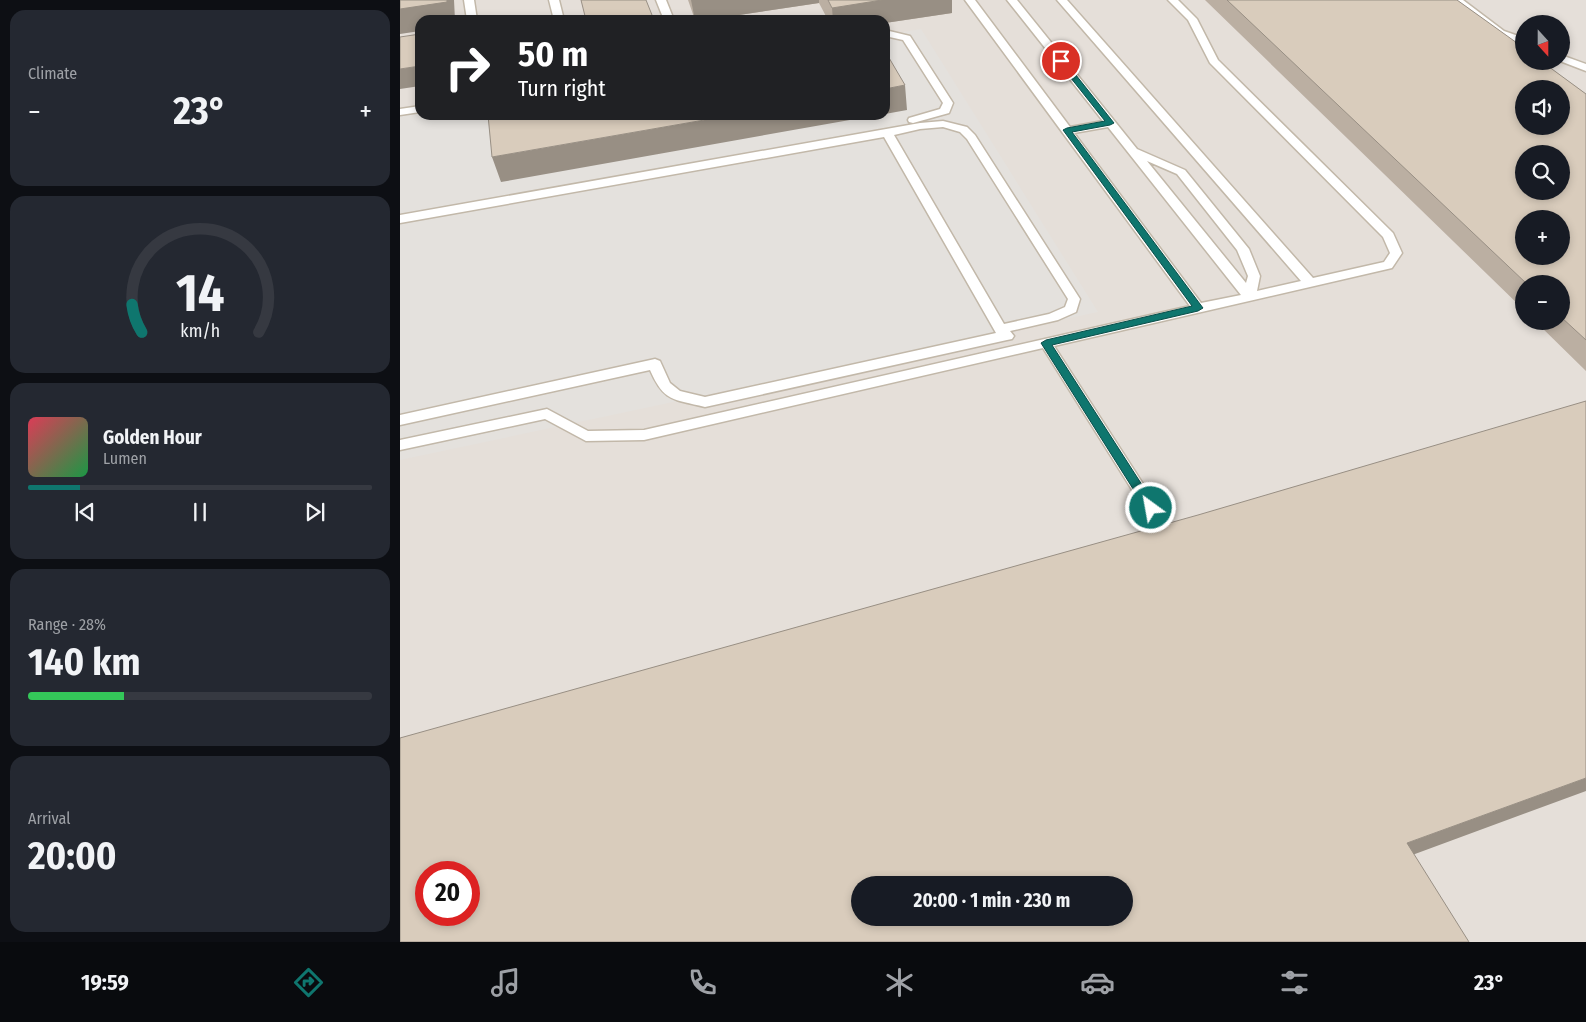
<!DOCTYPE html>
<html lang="en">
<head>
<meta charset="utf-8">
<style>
	:root { --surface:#171b24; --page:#242831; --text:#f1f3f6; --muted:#9ea1a6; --line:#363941; --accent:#0f766e }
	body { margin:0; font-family:"Fira Sans Condensed",sans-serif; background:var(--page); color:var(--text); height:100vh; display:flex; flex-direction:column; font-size:19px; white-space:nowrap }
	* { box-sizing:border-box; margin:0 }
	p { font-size:16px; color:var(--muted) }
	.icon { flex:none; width:28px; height:28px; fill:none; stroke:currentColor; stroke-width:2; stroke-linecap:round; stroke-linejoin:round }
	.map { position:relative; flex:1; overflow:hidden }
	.panel { display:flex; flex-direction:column; gap:10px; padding:10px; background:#0d0f14; width:400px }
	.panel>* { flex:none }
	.guide { position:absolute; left:15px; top:15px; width:475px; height:105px; border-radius:15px; box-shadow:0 2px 8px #0003; background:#202124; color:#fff; overflow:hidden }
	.needle { width:32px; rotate:159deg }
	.buttons { position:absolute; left:1115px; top:15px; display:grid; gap:10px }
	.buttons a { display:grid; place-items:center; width:55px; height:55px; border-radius:50%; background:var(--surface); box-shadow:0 2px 8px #0003; font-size:25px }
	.speed { position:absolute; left:15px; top:861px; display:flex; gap:10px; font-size:25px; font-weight:700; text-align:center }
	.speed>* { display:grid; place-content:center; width:65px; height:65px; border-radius:50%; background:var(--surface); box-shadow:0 2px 8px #0003; line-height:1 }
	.speed .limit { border:8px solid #d22; background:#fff; color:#111 }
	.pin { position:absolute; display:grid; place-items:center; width:42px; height:42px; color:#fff; margin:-21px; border:2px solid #fff; border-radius:50%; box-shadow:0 1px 5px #0007 }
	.me { position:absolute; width:55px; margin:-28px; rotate:328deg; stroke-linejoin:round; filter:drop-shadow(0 0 4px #0008) }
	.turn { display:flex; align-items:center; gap:18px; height:105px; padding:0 20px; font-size:22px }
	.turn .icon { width:65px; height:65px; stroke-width:2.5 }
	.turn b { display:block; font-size:35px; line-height:42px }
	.big { font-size:38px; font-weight:700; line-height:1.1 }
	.panel .widget { flex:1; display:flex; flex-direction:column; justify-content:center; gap:8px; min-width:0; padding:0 18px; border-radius:15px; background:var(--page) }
	.panel .dial { align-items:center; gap:0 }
	.dial svg { height:130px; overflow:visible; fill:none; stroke:var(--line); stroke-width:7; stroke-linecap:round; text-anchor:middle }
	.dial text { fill:var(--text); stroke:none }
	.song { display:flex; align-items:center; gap:15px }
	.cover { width:60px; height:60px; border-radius:8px; background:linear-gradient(135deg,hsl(350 70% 55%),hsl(140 70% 35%)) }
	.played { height:5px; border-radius:2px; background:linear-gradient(90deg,var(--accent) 15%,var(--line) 15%) }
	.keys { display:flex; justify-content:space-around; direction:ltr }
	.heat { display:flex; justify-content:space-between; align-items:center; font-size:28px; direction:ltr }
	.charge { height:8px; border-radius:4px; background:linear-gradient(90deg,#34c759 28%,var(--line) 0) }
	.trip { position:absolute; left:451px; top:876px; width:282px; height:50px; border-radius:25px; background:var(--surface); box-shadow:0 2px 8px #0003; font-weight:700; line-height:50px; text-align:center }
	.menu { display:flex; height:80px; justify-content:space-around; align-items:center; background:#090b0e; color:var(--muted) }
	.menu .icon { width:35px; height:35px }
	.menu .current { color:var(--accent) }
	.menu b { font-size:22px; color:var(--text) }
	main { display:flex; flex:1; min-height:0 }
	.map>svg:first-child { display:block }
	.industrial { fill:#e5dfd9; fill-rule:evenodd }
	.parking { fill:#e4e1dd }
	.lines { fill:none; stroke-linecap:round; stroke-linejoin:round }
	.lane-casing { stroke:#c2b8a9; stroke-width:3 }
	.lane { fill:#fff; fill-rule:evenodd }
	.wall { fill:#bbafa2 }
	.shaded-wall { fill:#988f84 }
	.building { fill:#d9ccbc; stroke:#988f84; fill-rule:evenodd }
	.route { fill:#0f766e; stroke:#0a4d48 }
</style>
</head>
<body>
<main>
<section class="panel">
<div class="widget"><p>Climate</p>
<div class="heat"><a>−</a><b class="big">23°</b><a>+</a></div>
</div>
<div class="widget dial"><svg viewBox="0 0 100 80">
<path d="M14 69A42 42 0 1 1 86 69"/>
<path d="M14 69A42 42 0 0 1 8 52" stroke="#0f766e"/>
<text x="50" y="56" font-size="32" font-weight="700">14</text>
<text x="50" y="72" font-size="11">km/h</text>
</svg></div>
<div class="widget">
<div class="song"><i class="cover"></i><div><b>Golden Hour</b><p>Lumen</p></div></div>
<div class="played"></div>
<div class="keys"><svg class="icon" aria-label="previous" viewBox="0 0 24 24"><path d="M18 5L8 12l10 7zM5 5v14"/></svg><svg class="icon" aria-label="pause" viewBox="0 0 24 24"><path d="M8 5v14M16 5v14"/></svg><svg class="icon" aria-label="next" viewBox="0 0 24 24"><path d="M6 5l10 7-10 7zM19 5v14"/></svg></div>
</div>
<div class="widget"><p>Range · 28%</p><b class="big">140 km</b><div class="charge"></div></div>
<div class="widget"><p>Arrival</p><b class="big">20:00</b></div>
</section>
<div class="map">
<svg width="1186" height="942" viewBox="0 0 1186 942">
	<rect width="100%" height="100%" fill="#f3eee4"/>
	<path class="industrial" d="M 0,0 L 1186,0 L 1186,942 L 0,942 ZM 20,20 L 485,20 L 485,115 L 20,115 ZM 1124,24 L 1161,24 L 1161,61 L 1124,61 ZM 1124,89 L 1161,89 L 1161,126 L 1124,126 ZM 1124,154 L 1161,154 L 1161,191 L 1124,191 ZM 1124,219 L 1161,219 L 1161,256 L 1124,256 ZM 1124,284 L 1161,284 L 1161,321 L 1124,321 ZM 26,872 L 69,872 L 69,915 L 26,915 ZM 460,885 L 725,885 L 725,918 L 460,918 Z"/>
	<path class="parking" d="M 521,29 L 698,312 L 0,460 L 0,111 L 20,108 L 20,115 L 485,115 L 485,35 Z"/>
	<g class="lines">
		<defs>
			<path id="lane" d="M 64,0 L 74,0 L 77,20 L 67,20 Z
				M 149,0 L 159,0 L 164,20 L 154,20 Z
				M 256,0 L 266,0 L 274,20 L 264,20 Z
				M 565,0 L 575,0 L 670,127 L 703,121 L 607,0 L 617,0 L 737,149 L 785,170 L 849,249 L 860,276 L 857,291 L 901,281 L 657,0 L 667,0 L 913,278 L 984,262 L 990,253 L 983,237 L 810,63 L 788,20 L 768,0 L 778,0 L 797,19 L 818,60 L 993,233 L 1002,253 L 992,268 L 654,346 L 756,504 L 759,508 L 756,512 L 751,514 L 746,512 L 643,348 L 244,440 L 186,441 L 145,419 L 0,450 L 0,440 L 147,409 L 188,431 L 244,430 L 790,306 ZM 708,127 L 841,295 L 801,303 L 674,133 ZM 747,161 L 777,174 L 837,250 L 848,276 L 846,283 Z
				M 1052,0 L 1063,0 L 1104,31 L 1124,38 L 1124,45 L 1098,35 Z
				M 485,30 L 510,36 L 553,103 L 549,113 L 513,123 L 509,122 L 508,120 L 509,118 L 540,109 L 543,103 L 503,40 L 485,36 Z
				M 1161,55 L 1186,64 L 1186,71 L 1160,61 Z
				M 20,106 L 20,112 L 0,115 L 0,109 Z
				M 543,121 L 567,127 L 575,135 L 680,299 L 676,312 L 658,320 L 610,331 L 614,336 L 612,339 L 607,340 L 305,407 C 273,399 264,402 250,370 L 0,425 L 0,415 L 255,359 L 260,361 L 270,383 L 280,391 L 305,397 L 596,333 L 484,137 L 0,223 L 0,215 L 520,123 ZM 543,127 L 560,132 L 567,139 L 668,299 L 665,307 L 649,314 L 604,324 L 494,135 L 520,129 Z"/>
		</defs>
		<use href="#lane" class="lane-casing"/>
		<use href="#lane" class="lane"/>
	</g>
	<path class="wall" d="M 288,0 L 552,0 L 552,13 L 485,23 L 485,20 L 428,20 L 419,3 L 306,20 L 295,20 Z
		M 805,0 L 1057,0 L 1186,94 L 1186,371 L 1135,321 L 1161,321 L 1161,284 L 1124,284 L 1124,310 Z"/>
	<path class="shaded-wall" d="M 47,0 L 54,0 L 55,20 L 20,20 L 20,31 L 0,34 L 0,9 Z
		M 291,0 L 419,0 L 419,3 L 306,20 L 295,20 Z
		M 482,0 L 552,0 L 552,13 L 485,23 L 485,20 L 433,20 L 432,8 Z
		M 20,66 L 20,86 L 0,89 L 0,69 Z
		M 505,85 L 507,110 L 485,114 L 485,89 Z
		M 333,115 L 478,115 L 101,182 L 92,157 Z
		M 1186,778 L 1186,791 L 996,861 L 1007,843 Z"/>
	<path class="building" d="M 0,0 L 47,0 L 47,2 L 0,9 Z
		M 181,0 L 246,0 L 254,20 L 186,20 Z
		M 428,0 L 482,0 L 432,8 Z
		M 827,0 L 1057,0 L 1124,48 L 1124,61 L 1141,61 L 1186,94 L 1186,340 L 1161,317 L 1161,284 L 1127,284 ZM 1124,89 L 1161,89 L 1161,126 L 1124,126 ZM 1124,154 L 1161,154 L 1161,191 L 1124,191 ZM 1124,219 L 1161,219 L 1161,256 L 1124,256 Z
		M 20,34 L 20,66 L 0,69 L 0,37 Z
		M 485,51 L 505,85 L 485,89 Z
		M 88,115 L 333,115 L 92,157 Z
		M 1186,401 L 1186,778 L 1007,843 L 1069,942 L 0,942 L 0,738 L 798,515 ZM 26,872 L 69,872 L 69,915 L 26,915 ZM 460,885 L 725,885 L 725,918 L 460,918 Z"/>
	<path class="route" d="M 661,59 L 664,60 L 714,123 L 710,125 L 672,132 L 803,308 L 798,311 L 652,345 L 755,505 L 757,508 L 751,512 L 747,511 L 641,343 L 646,340 L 792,306 L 663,130 L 667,128 L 705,121 L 659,63 L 658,61 Z"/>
</svg>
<div class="buttons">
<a><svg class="needle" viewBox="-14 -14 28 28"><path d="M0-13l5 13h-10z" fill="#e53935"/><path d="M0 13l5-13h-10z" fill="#9ea1a6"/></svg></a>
<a><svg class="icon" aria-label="sound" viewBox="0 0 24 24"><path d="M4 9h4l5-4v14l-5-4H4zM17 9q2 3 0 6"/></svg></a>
<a><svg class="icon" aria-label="search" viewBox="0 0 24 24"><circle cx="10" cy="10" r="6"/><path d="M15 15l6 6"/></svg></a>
<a>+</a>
<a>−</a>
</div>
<div class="speed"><div class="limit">20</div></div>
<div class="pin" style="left:661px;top:61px;background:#d93025"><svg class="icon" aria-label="arrive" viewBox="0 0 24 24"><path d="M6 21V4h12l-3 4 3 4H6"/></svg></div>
<svg class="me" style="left:751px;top:508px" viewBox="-20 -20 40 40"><circle r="17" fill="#0f766e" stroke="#fff" stroke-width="3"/><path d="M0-11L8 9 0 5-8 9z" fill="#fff"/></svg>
<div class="trip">20:00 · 1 min · 230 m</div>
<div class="guide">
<div class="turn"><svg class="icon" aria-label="right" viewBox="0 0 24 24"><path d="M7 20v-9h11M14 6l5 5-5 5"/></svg><div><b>50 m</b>Turn right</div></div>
</div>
</div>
</main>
<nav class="menu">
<b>19:59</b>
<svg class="icon current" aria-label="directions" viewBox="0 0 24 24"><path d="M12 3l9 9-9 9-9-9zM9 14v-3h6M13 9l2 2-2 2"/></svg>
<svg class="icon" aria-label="music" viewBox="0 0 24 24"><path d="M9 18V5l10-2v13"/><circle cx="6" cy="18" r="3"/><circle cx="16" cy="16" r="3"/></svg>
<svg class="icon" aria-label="phone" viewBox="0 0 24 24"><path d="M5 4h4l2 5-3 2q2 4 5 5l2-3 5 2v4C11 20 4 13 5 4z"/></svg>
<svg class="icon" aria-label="climate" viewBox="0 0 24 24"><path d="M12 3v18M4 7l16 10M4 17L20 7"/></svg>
<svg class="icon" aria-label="car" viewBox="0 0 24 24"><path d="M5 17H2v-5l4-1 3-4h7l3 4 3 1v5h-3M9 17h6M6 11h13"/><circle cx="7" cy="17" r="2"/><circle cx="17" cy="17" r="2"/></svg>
<svg class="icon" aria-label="filters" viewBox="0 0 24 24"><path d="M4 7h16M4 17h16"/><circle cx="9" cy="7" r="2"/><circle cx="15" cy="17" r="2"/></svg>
<b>23°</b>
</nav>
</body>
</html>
